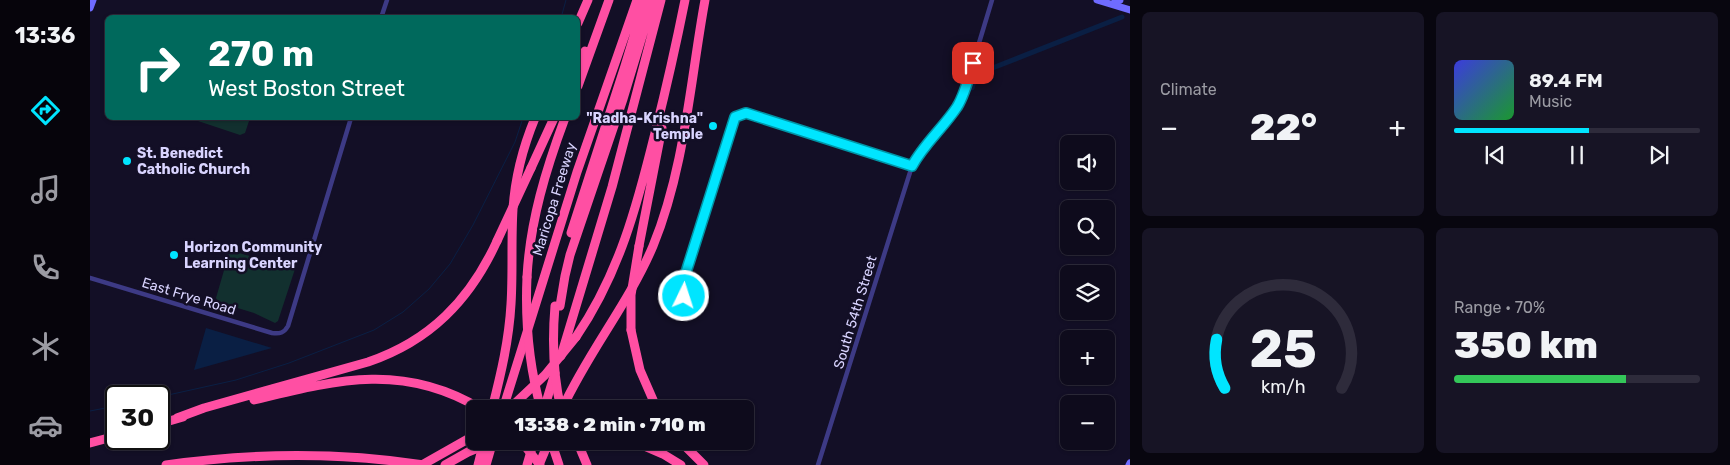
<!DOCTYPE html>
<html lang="en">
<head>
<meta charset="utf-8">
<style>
	:root { --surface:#0e0b1c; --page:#171425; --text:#f1f3f6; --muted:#9b9ba3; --line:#2e2b3b; --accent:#00e5ff }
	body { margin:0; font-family:Rubik,sans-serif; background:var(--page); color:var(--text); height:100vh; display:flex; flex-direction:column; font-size:19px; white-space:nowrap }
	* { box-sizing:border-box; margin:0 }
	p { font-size:16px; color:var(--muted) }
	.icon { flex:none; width:28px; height:28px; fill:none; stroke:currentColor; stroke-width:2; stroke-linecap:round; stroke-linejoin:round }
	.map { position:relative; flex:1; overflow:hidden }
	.details { display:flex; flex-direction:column; gap:12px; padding:12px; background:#08060f; width:600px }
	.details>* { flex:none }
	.top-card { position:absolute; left:15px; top:15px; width:475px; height:105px; border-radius:8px; box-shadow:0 1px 4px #0004,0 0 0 1px var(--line); background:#00695c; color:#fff; overflow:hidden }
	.buttons { position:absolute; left:970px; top:135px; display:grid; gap:10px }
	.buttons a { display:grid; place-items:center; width:55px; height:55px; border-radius:8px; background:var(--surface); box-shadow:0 1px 4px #0004,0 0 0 1px var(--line); font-size:25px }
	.speed { position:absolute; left:15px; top:385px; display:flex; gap:10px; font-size:25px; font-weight:700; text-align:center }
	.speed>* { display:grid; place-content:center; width:65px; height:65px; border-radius:50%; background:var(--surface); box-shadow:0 1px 4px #0004,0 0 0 1px var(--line); line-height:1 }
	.speed .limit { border:2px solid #111; border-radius:8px; background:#fff; color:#111 }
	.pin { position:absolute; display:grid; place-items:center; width:42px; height:42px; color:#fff; margin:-21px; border-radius:10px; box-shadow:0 2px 8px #0006 }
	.me { position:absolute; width:55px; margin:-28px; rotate:4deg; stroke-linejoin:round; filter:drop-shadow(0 0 4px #0008) }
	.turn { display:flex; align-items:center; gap:18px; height:105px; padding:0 20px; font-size:22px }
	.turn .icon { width:65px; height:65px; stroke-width:2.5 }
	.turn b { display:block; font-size:35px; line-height:42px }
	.big { font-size:38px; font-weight:800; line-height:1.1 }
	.details .tile { flex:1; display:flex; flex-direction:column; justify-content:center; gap:8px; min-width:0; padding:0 18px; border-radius:8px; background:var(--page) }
	.details .dial { align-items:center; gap:0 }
	.dial svg { height:130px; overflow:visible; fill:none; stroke:var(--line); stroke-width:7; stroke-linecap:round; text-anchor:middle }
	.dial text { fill:var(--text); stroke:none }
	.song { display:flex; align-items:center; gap:15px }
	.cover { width:60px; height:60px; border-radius:8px; background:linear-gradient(135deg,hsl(240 70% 55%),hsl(130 70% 35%)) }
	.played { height:5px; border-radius:2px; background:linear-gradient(90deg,var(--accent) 55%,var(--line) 55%) }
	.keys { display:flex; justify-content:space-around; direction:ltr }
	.heat { display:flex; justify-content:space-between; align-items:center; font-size:28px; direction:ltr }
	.charge { height:8px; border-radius:4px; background:linear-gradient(90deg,#34c759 70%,var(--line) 0) }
	.details .tiles { flex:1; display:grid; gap:12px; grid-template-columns:repeat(2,1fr) }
	.trip { position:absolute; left:376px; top:400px; width:288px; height:50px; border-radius:8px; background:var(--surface); box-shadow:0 1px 4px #0004,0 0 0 1px var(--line); font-weight:800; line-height:50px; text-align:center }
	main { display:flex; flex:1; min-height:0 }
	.tabs { display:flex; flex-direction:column; width:90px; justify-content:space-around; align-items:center; background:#06040b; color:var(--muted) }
	.tabs .icon { width:35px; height:35px }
	.tabs .on { color:var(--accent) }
	.tabs b { font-size:22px; color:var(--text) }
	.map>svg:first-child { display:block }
	.green { fill:#12302f }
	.water { fill:#0a1f44 }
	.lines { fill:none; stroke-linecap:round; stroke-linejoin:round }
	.stream { stroke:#0a1f44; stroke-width:1 }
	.canal { stroke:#0a1f44; stroke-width:5 }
	.street { stroke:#3d3a85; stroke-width:4.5 }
	.secondary { stroke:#6f6bff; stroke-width:7 }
	.highway { stroke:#ff4fa3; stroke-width:9 }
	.highway-bridge { stroke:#ff4fa3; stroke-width:9 }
	.route-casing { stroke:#0095a6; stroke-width:12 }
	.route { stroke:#00e5ff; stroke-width:9 }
	.poi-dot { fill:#00e5ff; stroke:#130f26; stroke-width:2 }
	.labels { text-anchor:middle; stroke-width:5; stroke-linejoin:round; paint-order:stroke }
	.poi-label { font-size:14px; font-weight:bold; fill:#d9d4ff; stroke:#130f26; text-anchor:start }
	.street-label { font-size:14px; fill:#d9d4ff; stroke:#130f26 }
</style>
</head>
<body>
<main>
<nav class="tabs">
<b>13:36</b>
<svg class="icon on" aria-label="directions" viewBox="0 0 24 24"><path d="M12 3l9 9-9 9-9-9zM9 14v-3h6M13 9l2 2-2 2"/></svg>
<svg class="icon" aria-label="music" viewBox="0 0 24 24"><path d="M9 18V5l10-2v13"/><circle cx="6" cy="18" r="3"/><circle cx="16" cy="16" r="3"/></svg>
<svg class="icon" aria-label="phone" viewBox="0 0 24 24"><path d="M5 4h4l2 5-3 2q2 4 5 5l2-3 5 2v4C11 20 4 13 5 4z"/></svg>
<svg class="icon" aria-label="climate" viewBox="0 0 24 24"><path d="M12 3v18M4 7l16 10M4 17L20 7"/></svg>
<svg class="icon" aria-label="car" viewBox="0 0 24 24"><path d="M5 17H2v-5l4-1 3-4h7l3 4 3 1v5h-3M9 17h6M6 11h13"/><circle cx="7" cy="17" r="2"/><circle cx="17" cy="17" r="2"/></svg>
</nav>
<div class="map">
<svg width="1040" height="465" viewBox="0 0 1040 465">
	<rect width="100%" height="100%" fill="#130f26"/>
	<path class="green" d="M 106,118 L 160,118 L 155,133 L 150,135 L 105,120 Z
		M 142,251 L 205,269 L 188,321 L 185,323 L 164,313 L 128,302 L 126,298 L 139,253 Z"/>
	<path class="water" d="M 116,328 L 182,348 L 104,370 Z"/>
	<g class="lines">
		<path class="stream" d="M 471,18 L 476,0
			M 69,397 L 146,380 L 199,363 L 284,330 L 313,312 L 339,289 L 360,264 L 383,225 L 425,142 L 433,118
			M 0,411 L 26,406"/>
		<path class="canal" d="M 882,88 L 887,72 L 900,69 L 1032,17"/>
		<path class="street" d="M 291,18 L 297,0
			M 0,278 L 182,333 C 190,334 194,333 198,326 L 261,118
			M 594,296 L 592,285 L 643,120 C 647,113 655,113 662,115 L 822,166
			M 728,465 L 822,166 L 830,153 L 858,119 L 868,105 L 876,86 L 902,0"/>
		<path class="secondary" d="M 1007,0 L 1040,10
			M 1025,0 L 1030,0
			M 0,8 L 3,0
			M 1039,465 L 1040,463"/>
		<path class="highway" d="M 488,23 L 498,0
			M 488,67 L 495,51
			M 488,86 L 519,0
			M 441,168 L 464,118
			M 481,233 L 535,66 L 555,0
			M 549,246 L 572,128
			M 437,277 C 440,221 456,169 475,118
			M 470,306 L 475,276 L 480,255 L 533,99 L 563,0
			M 541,330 L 550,370 L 567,409
			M 486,337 C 529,274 547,206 565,133 C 576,89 586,45 595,0
			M 471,356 L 522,187 L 571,0
			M 164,400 C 246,380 313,362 391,409
			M 402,409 C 411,374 419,340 421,304 C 423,273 421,241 423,209 C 425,178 433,147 445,118
			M 413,409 L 487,172 L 547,0
			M 454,409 L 465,373
			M 472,409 C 498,352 539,303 563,246 C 595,168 600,82 615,0
			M 87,418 L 114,408 L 278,362 C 340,341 380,300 407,241
			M 69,424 L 93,417
			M 461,441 L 469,465
			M 487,441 L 497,465
			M 543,441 L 573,454 L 591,465
			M 590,441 L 614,465
			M 0,443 L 26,436
			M 76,465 C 161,453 248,452 334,465
			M 388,465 L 394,441
			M 396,465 L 403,441
			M 437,465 L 444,441
			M 449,465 L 459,441"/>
		<path class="highway-bridge" d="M 407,241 L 441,168
			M 437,277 C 435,321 439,366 451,409
			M 465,306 C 462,341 463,375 471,409
			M 541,330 L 541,295 L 549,246
			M 419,409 L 455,375 L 486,337
			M 431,441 L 450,465
			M 332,465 L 385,435
			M 355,465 L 378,452 L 405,441"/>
	</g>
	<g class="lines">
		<defs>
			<path id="route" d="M 594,296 L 592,285 L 645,117 L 656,113 L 822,166 C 834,144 853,128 867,107 C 875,94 879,77 883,63"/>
		</defs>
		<use href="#route" class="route-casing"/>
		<use href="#route" class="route"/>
	</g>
	<g class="poi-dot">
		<circle cx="623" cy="126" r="5"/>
		<circle cx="37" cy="161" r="5"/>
		<circle cx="84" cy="255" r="5"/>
	</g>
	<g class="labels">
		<g class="poi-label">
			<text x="613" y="123" text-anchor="end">"Radha-Krishna"<tspan x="613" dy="16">Temple</tspan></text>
			<text x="47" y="158">St. Benedict<tspan x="47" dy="16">Catholic Church</tspan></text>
			<text x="94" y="252">Horizon Community<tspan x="94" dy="16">Learning Center</tspan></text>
		</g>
		<g class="street-label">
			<text transform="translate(464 199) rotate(-73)" y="5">Maricopa Freeway</text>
			<text transform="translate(99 296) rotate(17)" y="5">East Frye Road</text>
			<text transform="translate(765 312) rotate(-73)" y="5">South 54th Street</text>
		</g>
	</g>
</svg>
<div class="buttons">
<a><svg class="icon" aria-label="sound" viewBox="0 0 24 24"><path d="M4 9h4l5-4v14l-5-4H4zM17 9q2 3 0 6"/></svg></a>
<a><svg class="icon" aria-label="search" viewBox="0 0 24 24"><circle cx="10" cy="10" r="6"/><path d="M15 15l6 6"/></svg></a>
<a><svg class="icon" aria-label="layers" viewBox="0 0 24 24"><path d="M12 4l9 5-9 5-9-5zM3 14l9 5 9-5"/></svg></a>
<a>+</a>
<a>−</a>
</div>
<div class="speed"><div class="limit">30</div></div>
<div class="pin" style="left:883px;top:63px;background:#d93025"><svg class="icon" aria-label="arrive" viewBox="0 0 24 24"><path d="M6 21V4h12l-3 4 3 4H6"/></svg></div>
<svg class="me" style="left:594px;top:296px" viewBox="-20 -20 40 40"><circle r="17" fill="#00e5ff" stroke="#fff" stroke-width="3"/><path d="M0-11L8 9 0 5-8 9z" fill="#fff"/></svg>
<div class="trip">13:38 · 2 min · 710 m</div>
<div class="top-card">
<div class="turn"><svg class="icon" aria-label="right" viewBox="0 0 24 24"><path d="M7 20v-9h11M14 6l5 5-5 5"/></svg><div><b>270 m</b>West Boston Street</div></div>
</div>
</div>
<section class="details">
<div class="tiles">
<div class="tile"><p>Climate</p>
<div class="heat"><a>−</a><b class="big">22°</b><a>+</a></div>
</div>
<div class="tile">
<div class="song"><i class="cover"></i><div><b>89.4 FM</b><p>Music</p></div></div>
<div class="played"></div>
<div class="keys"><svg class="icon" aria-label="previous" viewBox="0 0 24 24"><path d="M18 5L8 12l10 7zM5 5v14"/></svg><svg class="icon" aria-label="pause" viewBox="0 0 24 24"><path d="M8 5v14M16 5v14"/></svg><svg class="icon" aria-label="next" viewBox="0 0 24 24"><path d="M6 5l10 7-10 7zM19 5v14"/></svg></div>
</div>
<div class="tile dial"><svg viewBox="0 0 100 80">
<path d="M14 69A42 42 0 1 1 86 69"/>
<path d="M14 69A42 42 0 0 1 9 39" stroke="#00e5ff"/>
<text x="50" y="56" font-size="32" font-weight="700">25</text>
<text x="50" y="72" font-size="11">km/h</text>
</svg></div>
<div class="tile"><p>Range · 70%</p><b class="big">350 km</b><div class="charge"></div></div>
</div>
</section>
</main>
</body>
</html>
